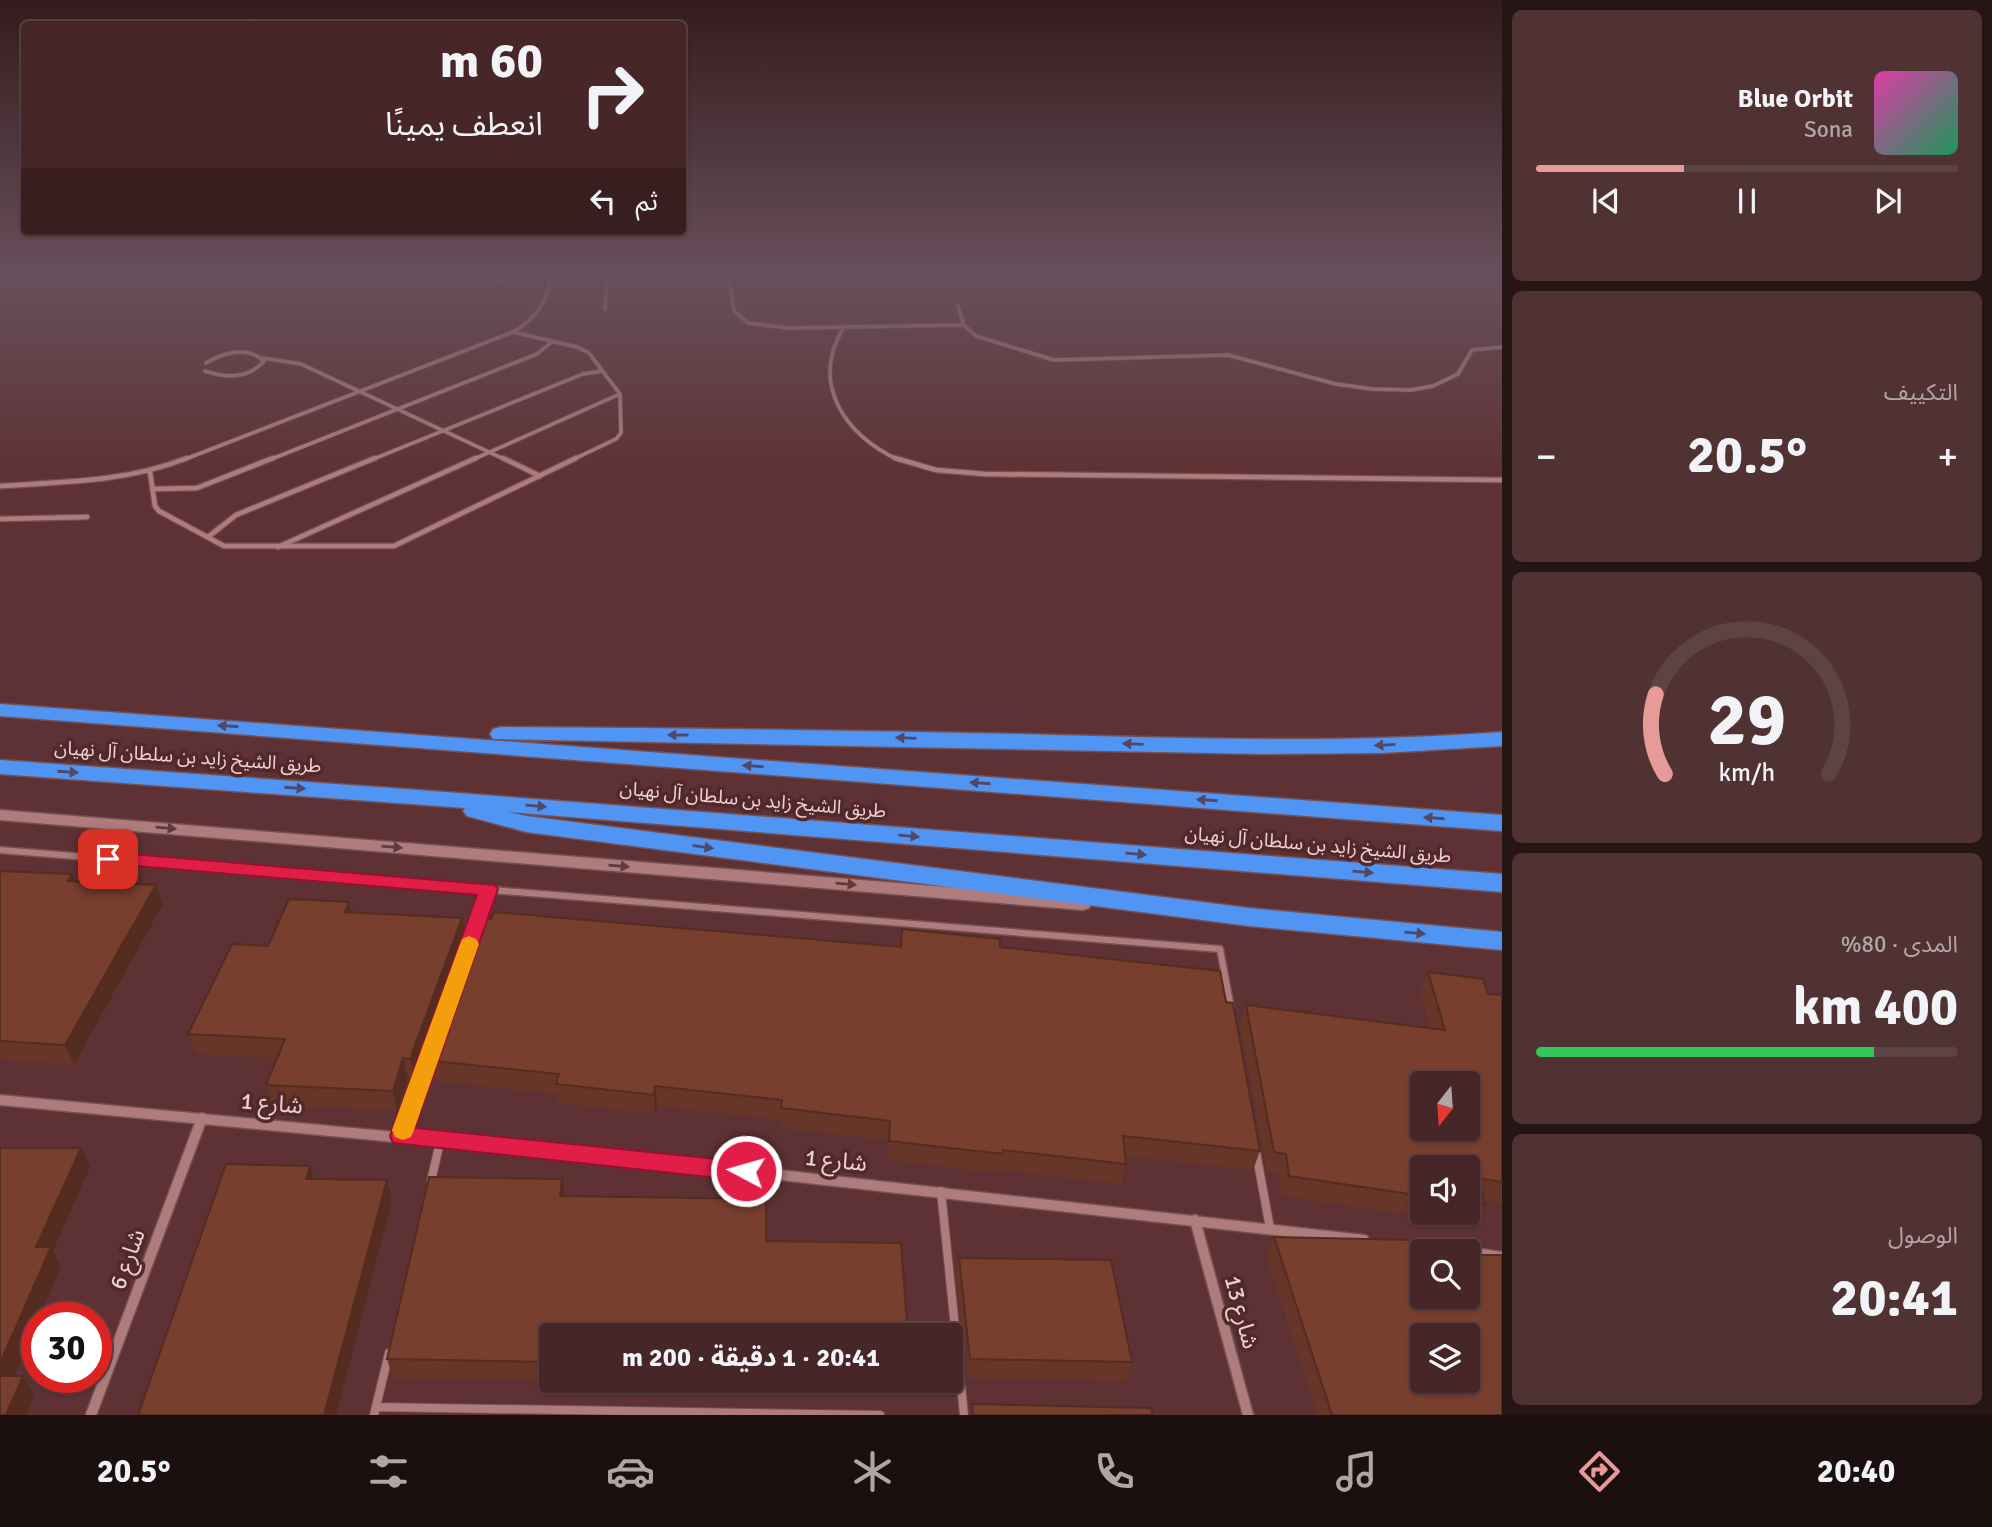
<!DOCTYPE html>
<html lang="ar">
<head>
<meta charset="utf-8">
<style>
	:root { --surface:#462627; --page:#503233; --text:#f1f3f6; --muted:#b0a5a7; --line:#5e4344; --accent:#e69b98 }
	body { margin:0; font-family:Signika,"Noto Sans Arabic",sans-serif; background:var(--page); color:var(--text); direction:rtl; height:100vh; display:flex; flex-direction:column; font-size:26px; white-space:nowrap }
	* { box-sizing:border-box; margin:0 }
	p { font-size:23px; color:var(--muted) }
	.icon { flex:none; width:38px; height:38px; fill:none; stroke:currentColor; stroke-width:2; stroke-linecap:round; stroke-linejoin:round }
	.map { position:relative; flex:1; overflow:hidden; direction:ltr }
	.side { display:flex; flex-direction:column; gap:10px; padding:10px; background:#261515; width:490px }
	.side>* { flex:none }
	.banner { position:absolute; left:21px; top:21px; width:665px; height:214px; border-radius:7px; box-shadow:0 2px 5px #0004,0 0 0 2px var(--line); direction:rtl; background:#462627; color:var(--text); overflow:hidden }
	.needle { width:46px; rotate:197deg }
	.fabs { position:absolute; left:1410px; top:1071px; display:grid; gap:14px }
	.fabs a { display:grid; place-items:center; width:70px; height:70px; border-radius:7px; background:var(--surface); box-shadow:0 2px 5px #0004,0 0 0 2px var(--line); font-size:35px }
	.speed { position:absolute; left:21px; top:1302px; display:flex; gap:14px; font-size:35px; font-weight:700; text-align:center }
	.speed>* { display:grid; place-content:center; width:91px; height:91px; border-radius:50%; background:var(--surface); box-shadow:0 2px 5px #0004,0 0 0 2px var(--line); line-height:1 }
	.speed .limit { border:10px solid #d22; background:#fff; color:#111 }
	.pin { position:absolute; display:grid; place-items:center; width:60px; height:60px; color:#fff; margin:-30px; border-radius:14px; box-shadow:0 4px 10px #0006 }
	.me { position:absolute; width:77px; margin:-38px; rotate:276deg; stroke-linejoin:round; filter:drop-shadow(0 0 5px #0008) }
	.turn { display:flex; align-items:center; gap:24px; height:147px; padding:0 28px; font-size:32px }
	.turn .icon { width:91px; height:91px; stroke-width:2.5 }
	.turn b { display:block; font-size:49px; line-height:60px }
	.then { display:flex; align-items:center; height:66px; padding:0 28px; background:#0003; gap:14px; font-size:26px }
	.big { font-size:52px; font-weight:700; line-height:1.1 }
	.side .widget { flex:1; display:flex; flex-direction:column; justify-content:center; gap:10px; min-width:0; padding:0 24px; border-radius:10px; background:var(--page) }
	.side .dial { align-items:center; gap:0 }
	.dial svg { height:182px; overflow:visible; fill:none; stroke:var(--line); stroke-width:7; stroke-linecap:round; text-anchor:middle }
	.dial text { fill:var(--text); stroke:none }
	.song { display:flex; align-items:center; gap:21px }
	.cover { width:84px; height:84px; border-radius:10px; background:linear-gradient(135deg,hsl(320 70% 55%),hsl(150 70% 35%)) }
	.played { height:7px; border-radius:4px; background:linear-gradient(90deg,var(--accent) 35%,var(--line) 35%) }
	.keys { display:flex; justify-content:space-around; direction:ltr }
	.heat { display:flex; justify-content:space-between; align-items:center; font-size:38px; direction:ltr }
	.charge { height:10px; border-radius:5px; background:linear-gradient(90deg,#34c759 80%,var(--line) 0) }
	.trip { position:absolute; left:539px; top:1323px; width:424px; height:70px; border-radius:7px; background:var(--surface); box-shadow:0 2px 5px #0004,0 0 0 2px var(--line); font-weight:700; line-height:70px; text-align:center; direction:rtl }
	.menu { display:flex; height:112px; justify-content:space-around; align-items:center; background:#1c0f10; color:var(--muted) }
	.menu .icon { width:49px; height:49px }
	.menu .current { color:var(--accent) }
	.menu b { font-size:32px; color:var(--text) }
	main { display:flex; flex:1; min-height:0 }
	.map>svg:first-child { display:block }
	.lines { fill:none; stroke-linecap:round; stroke-linejoin:round }
	.service-far3-casing { stroke:#755052; stroke-width:5 }
	.service-far2-casing { stroke:#755052; stroke-width:7 }
	.service-far1-casing { stroke:#755052; stroke-width:9 }
	.service-casing { stroke:#755052; stroke-width:10 }
	.minor-casing { stroke:#755052; stroke-width:13 }
	.secondary-casing { stroke:#755052; stroke-width:3 }
	.motorway-casing { stroke:#755052; stroke-width:3 }
	.service-far3 { stroke:#ae7c7d; stroke-width:3.5 }
	.service-far2 { stroke:#ae7c7d; stroke-width:4.5 }
	.service-far1 { stroke:#ae7c7d; stroke-width:6 }
	.service { stroke:#ae7c7d; stroke-width:8 }
	.minor { stroke:#ae7c7d; stroke-width:10 }
	.secondary { fill:#ae7c7d; fill-rule:evenodd }
	.motorway { fill:#5094f4; fill-rule:evenodd }
	.wall { fill:#673628; fill-rule:evenodd }
	.shaded-wall { fill:#542c20 }
	.building { fill:#783f2e; stroke:#542c20; stroke-width:2; fill-rule:evenodd }
	.oneway { fill:#514867 }
	.oneway2 { fill:#64393b }
	.route { fill:#e11d48; stroke:#92132f; stroke-width:2 }
	.slow { fill:#f59e0b }
	.labels { text-anchor:middle; stroke-width:7; stroke-linejoin:round; paint-order:stroke }
	.street-label { font-size:19px; fill:#edd1d1; stroke:#52282a }
	.near-street-label { font-size:23px; fill:#edd1d1; stroke:#52282a }
</style>
</head>
<body>
<main>
<section class="side">
<div class="widget">
<div class="song"><i class="cover"></i><div><b>Blue Orbit</b><p>Sona</p></div></div>
<div class="played"></div>
<div class="keys"><svg class="icon" aria-label="previous" viewBox="0 0 24 24"><path d="M18 5L8 12l10 7zM5 5v14"/></svg><svg class="icon" aria-label="pause" viewBox="0 0 24 24"><path d="M8 5v14M16 5v14"/></svg><svg class="icon" aria-label="next" viewBox="0 0 24 24"><path d="M6 5l10 7-10 7zM19 5v14"/></svg></div>
</div>
<div class="widget"><p>التكييف</p>
<div class="heat"><a>−</a><b class="big">20.5°</b><a>+</a></div>
</div>
<div class="widget dial"><svg viewBox="0 0 100 80">
<path d="M14 69A42 42 0 1 1 86 69"/>
<path d="M14 69A42 42 0 0 1 10 34" stroke="#e69b98"/>
<text x="50" y="56" font-size="32" font-weight="700">29</text>
<text x="50" y="72" font-size="11">km/h</text>
</svg></div>
<div class="widget"><p>المدى · 80%</p><b class="big">400 km</b><div class="charge"></div></div>
<div class="widget"><p>الوصول</p><b class="big">20:41</b></div>
</section>
<div class="map">
<svg width="1502" height="1415" viewBox="0 0 1502 1415">
	<rect width="100%" height="100%" fill="#5e3234"/>
	<g class="lines">
		<defs>
			<path id="service-far3" d="M 729,275 L 734,311 L 748,323 L 788,328 L 964,325
				M 499,282 L 520,275
				M 958,306 L 964,325 L 976,336 L 1054,360 L 1228,355 L 1336,384 L 1372,389 L 1411,390 L 1433,386 L 1458,374 L 1472,350 L 1502,347
				M 605,309 L 607,275
				M 844,327 C 809,383 845,436 899,460
				M 513,332 L 577,347 L 589,353 L 620,394 L 621,433 L 616,439 L 572,460
				M 263,358 L 301,364 L 506,460
				M 205,371 C 225,378 249,379 264,361 C 247,346 224,352 206,363
				M 183,460 L 513,332 C 538,317 546,303 551,275
				M 269,460 L 537,354 L 553,341
				M 371,460 L 583,374 L 602,371
				M 472,460 L 620,394"/>
			<path id="service-far2" d="M 503,458 L 540,476
				M 895,458 L 936,470 L 985,474 L 1502,480
				M 150,472 L 155,506 L 159,511 L 224,546 L 394,546 L 576,458
				M 0,486 C 63,482 127,482 187,458
				M 153,489 L 197,488 L 273,458
				M 0,519 L 87,517
				M 208,537 L 236,515 L 375,458
				M 278,547 L 476,458"/>
			<path id="service-far1" d="M 0,850 L 1220,949 L 1231,1008
				M 477,923 L 489,889"/>
			<path id="service" d="M 401,1136 L 428,1060
				M 1256,1152 L 1270,1228
				M 431,1181 L 440,1142
				M 941,1191 L 964,1415
				M 376,1407 L 880,1415
				M 374,1415 L 389,1353"/>
			<path id="minor" d="M 0,1100 L 682,1164 L 1364,1240
				M 1195,1220 L 1248,1415
				M 1407,1245 L 1458,1251
				M 1468,1252 L 1502,1257
				M 91,1415 L 202,1118"/>
			<path id="secondary" d="M 0,810 L 1083,898 L 1089,900 L 1091,904 L 1089,908 L 1083,910 L 0,820 Z"/>
			<path id="motorway" d="M 0,704 L 1502,815 L 1502,831 L 0,716 Z
				M 501,727 C 674,728 847,730 1020,734 C 1181,738 1341,744 1502,732 L 1502,746 L 1382,753 L 1261,754 L 493,739 L 490,734 L 493,729 Z
				M 0,760 L 419,790 L 1502,874 L 1502,892 L 508,812 L 526,816 L 1249,908 L 1502,932 L 1502,950 L 1249,926 L 526,832 L 467,816 L 463,811 L 465,808 L 0,774 Z"/>
		</defs>
		<use href="#service-far3" class="service-far3-casing"/>
		<use href="#service-far2" class="service-far2-casing"/>
		<use href="#service-far1" class="service-far1-casing"/>
		<use href="#service" class="service-casing"/>
		<use href="#minor" class="minor-casing"/>
		<use href="#secondary" class="secondary-casing"/>
		<use href="#motorway" class="motorway-casing"/>
		<use href="#service-far3" class="service-far3"/>
		<use href="#service-far2" class="service-far2"/>
		<use href="#service-far1" class="service-far1"/>
		<use href="#service" class="service"/>
		<use href="#minor" class="minor"/>
		<use href="#secondary" class="secondary"/>
		<use href="#motorway" class="motorway"/>
	</g>
	<path class="wall" d="M 0,871 L 75,881 L 156,885 L 163,904 L 74,1064 L 0,1060 Z
		M 349,902 L 351,912 L 462,918 L 466,937 L 415,1078 L 408,1077 L 397,1111 L 272,1104 L 266,1085 L 277,1058 L 196,1054 L 188,1034 Z
		M 901,946 L 1000,947 L 1226,1002 L 1260,1151 L 1253,1170 L 1125,1156 L 1126,1164 L 1121,1184 L 1000,1170 L 999,1173 L 887,1160 L 888,1140 L 781,1128 L 781,1120 L 657,1106 L 655,1114 L 559,1103 L 557,1094 L 428,1080 L 424,1060 Z
		M 1428,972 L 1488,994 L 1502,995 L 1502,1203 L 1484,1200 L 1485,1205 L 1474,1224 L 1282,1196 L 1278,1173 L 1267,1172 L 1240,1024 L 1246,1005 L 1430,1028 L 1420,992 ZM 1423,1167 L 1468,1167 L 1468,1213 L 1423,1213 Z
		M 1274,1237 L 1419,1254 L 1502,1415 L 1317,1415 L 1267,1257 Z
		M 959,1258 L 1132,1362 L 1126,1381 L 967,1378 L 956,1277 Z
		M 551,1335 L 551,1381 L 765,1381 L 765,1396 L 571,1393 L 569,1381 L 393,1378 L 387,1359 Z"/>
	<path class="shaded-wall" d="M 72,874 L 80,893 L 68,881 Z
		M 156,885 L 163,904 L 74,1064 L 65,1045 Z
		M 349,902 L 353,921 L 345,912 Z
		M 462,918 L 466,937 L 415,1078 L 410,1059 Z
		M 403,1058 L 408,1077 L 397,1111 L 393,1091 Z
		M 655,1086 L 657,1106 L 655,1114 L 654,1095 Z
		M 81,1148 L 90,1167 L 53,1251 L 61,1266 L 39,1318 L 37,1318 L 37,1323 L 6,1395 L 0,1385 L 0,1363 L 36,1247 Z
		M 310,1166 L 317,1185 L 306,1179 Z
		M 562,1179 L 565,1198 L 560,1196 Z
		M 387,1180 L 392,1200 L 336,1415 L 324,1415 Z
		M 23,1376 L 34,1395 L 26,1415 L 6,1415 Z"/>
	<path class="building" d="M 0,871 L 72,874 L 68,881 L 156,885 L 65,1045 L 0,1041 Z
		M 289,899 L 349,902 L 345,912 L 462,918 L 410,1059 L 403,1058 L 393,1091 L 266,1085 L 285,1039 L 188,1034 L 232,944 L 268,946 Z
		M 494,912 L 901,947 L 902,929 L 1000,939 L 1000,947 L 1220,971 L 1226,1002 L 1233,1003 L 1260,1151 L 1123,1136 L 1126,1164 L 1003,1150 L 1003,1154 L 889,1141 L 890,1121 L 781,1108 L 782,1100 L 655,1086 L 654,1095 L 556,1084 L 559,1074 L 424,1060 L 474,918 L 491,919 Z
		M 1428,972 L 1483,979 L 1488,994 L 1502,995 L 1502,1182 L 1478,1178 L 1485,1205 L 1468,1202 L 1468,1167 L 1423,1167 L 1423,1196 L 1289,1176 L 1286,1154 L 1274,1152 L 1246,1005 L 1445,1030 ZM 1423,1083 L 1468,1083 L 1468,1129 L 1423,1129 Z
		M 0,1148 L 81,1148 L 36,1247 L 51,1247 L 0,1363 Z
		M 226,1164 L 310,1166 L 306,1179 L 387,1180 L 324,1415 L 138,1415 Z
		M 429,1177 L 562,1179 L 560,1196 L 766,1199 L 766,1241 L 901,1243 L 908,1335 L 551,1335 L 551,1362 L 387,1359 Z
		M 1274,1237 L 1413,1240 L 1419,1254 L 1423,1254 L 1423,1297 L 1468,1297 L 1468,1255 L 1502,1255 L 1502,1415 L 1332,1415 ZM 1423,1335 L 1468,1335 L 1468,1381 L 1423,1381 Z
		M 959,1258 L 1111,1260 L 1132,1362 L 970,1359 Z
		M 0,1376 L 23,1376 L 6,1415 L 0,1415 Z
		M 972,1404 L 1151,1408 L 1153,1415 L 973,1415 Z"/>
	<defs><path id="oneway-solid" d="M-6-.8H1V-3.2L6.5 0L1 3.2V.8H-6Z" transform="scale(1.75)"/></defs>
	<g class="oneway">
		<use href="#oneway-solid" transform="translate(228 726) rotate(-176)"/>
		<use href="#oneway-solid" transform="translate(678 735) rotate(-180)"/>
		<use href="#oneway-solid" transform="translate(906 738) rotate(-178)"/>
		<use href="#oneway-solid" transform="translate(1133 744) rotate(-178)"/>
		<use href="#oneway-solid" transform="translate(1385 745) rotate(177)"/>
		<use href="#oneway-solid" transform="translate(753 766) rotate(-176)"/>
		<use href="#oneway-solid" transform="translate(68 772) rotate(4)"/>
		<use href="#oneway-solid" transform="translate(980 783) rotate(-176)"/>
		<use href="#oneway-solid" transform="translate(295 788) rotate(4)"/>
		<use href="#oneway-solid" transform="translate(1207 800) rotate(-176)"/>
		<use href="#oneway-solid" transform="translate(536 806) rotate(5)"/>
		<use href="#oneway-solid" transform="translate(1434 818) rotate(-176)"/>
		<use href="#oneway-solid" transform="translate(909 836) rotate(5)"/>
		<use href="#oneway-solid" transform="translate(703 847) rotate(7)"/>
		<use href="#oneway-solid" transform="translate(1136 854) rotate(5)"/>
		<use href="#oneway-solid" transform="translate(1363 872) rotate(5)"/>
		<use href="#oneway-solid" transform="translate(1415 933) rotate(5)"/>
	</g>
	<g class="oneway2">
		<use href="#oneway-solid" transform="translate(166 828) rotate(5)"/>
		<use href="#oneway-solid" transform="translate(392 847) rotate(5)"/>
		<use href="#oneway-solid" transform="translate(619 866) rotate(5)"/>
		<use href="#oneway-solid" transform="translate(846 884) rotate(5)"/>
	</g>
	<linearGradient id="sky" x2="0" y2="1"><stop stop-color="#341c1d"/><stop offset="0.58" stop-color="#684f5c"/><stop offset="1" stop-color="#684f5c" stop-opacity="0"/></linearGradient>
	<rect width="1502" height="473" fill="url(#sky)"/>
	<path class="route" d="M 108,852 L 495,885 L 498,889 L 415,1128 L 746,1162 L 754,1164 L 758,1171 L 754,1178 L 746,1181 L 393,1143 L 390,1136 L 477,895 L 102,863 L 99,859 L 102,854 Z"/>
	<path class="slow" d="M 469,936 L 476,939 L 479,944 L 414,1130 L 411,1137 L 403,1140 L 395,1137 L 392,1130 L 460,944 L 462,939 Z"/>
	<g class="labels">
		<g class="street-label">
			<text transform="translate(188 756) rotate(4)" y="7">طريق الشيخ زايد بن سلطان آل نهيان</text>
			<text transform="translate(753 799) rotate(5)" y="7">طريق الشيخ زايد بن سلطان آل نهيان</text>
			<text transform="translate(1318 844) rotate(5)" y="7">طريق الشيخ زايد بن سلطان آل نهيان</text>
		</g>
		<g class="near-street-label">
			<text transform="translate(272 1103) rotate(5)" y="8">شارع 1</text>
			<text transform="translate(836 1160) rotate(6)" y="8">شارع 1</text>
			<text transform="translate(127 1259) rotate(-70)" y="8">شارع 6</text>
			<text transform="translate(1242 1312) rotate(75)" y="8">شارع 13</text>
		</g>
	</g>
</svg>
<div class="fabs">
<a><svg class="needle" viewBox="-14 -14 28 28"><path d="M0-13l5 13h-10z" fill="#e53935"/><path d="M0 13l5-13h-10z" fill="#b0a5a7"/></svg></a>
<a><svg class="icon" aria-label="sound" viewBox="0 0 24 24"><path d="M4 9h4l5-4v14l-5-4H4zM17 9q2 3 0 6"/></svg></a>
<a><svg class="icon" aria-label="search" viewBox="0 0 24 24"><circle cx="10" cy="10" r="6"/><path d="M15 15l6 6"/></svg></a>
<a><svg class="icon" aria-label="layers" viewBox="0 0 24 24"><path d="M12 4l9 5-9 5-9-5zM3 14l9 5 9-5"/></svg></a>
</div>
<div class="speed"><div class="limit">30</div></div>
<div class="pin" style="left:108px;top:859px;background:#d93025"><svg class="icon" aria-label="arrive" viewBox="0 0 24 24"><path d="M6 21V4h12l-3 4 3 4H6"/></svg></div>
<svg class="me" style="left:746px;top:1171px" viewBox="-20 -20 40 40"><circle r="17" fill="#e11d48" stroke="#fff" stroke-width="3"/><path d="M0-11L8 9 0 5-8 9z" fill="#fff"/></svg>
<div class="trip">20:41 · 1 دقيقة · 200 m</div>
<div class="banner">
<div class="turn"><svg class="icon" aria-label="right" viewBox="0 0 24 24"><path d="M7 20v-9h11M14 6l5 5-5 5"/></svg><div><b>60 m</b>انعطف يمينًا</div></div>
<div class="then">ثم<svg class="icon" aria-label="left" viewBox="0 0 24 24"><path d="M17 20v-9H6M10 6l-5 5 5 5"/></svg></div>
</div>
</div>
</main>
<nav class="menu">
<b>20:40</b>
<svg class="icon current" aria-label="directions" viewBox="0 0 24 24"><path d="M12 3l9 9-9 9-9-9zM9 14v-3h6M13 9l2 2-2 2"/></svg>
<svg class="icon" aria-label="music" viewBox="0 0 24 24"><path d="M9 18V5l10-2v13"/><circle cx="6" cy="18" r="3"/><circle cx="16" cy="16" r="3"/></svg>
<svg class="icon" aria-label="phone" viewBox="0 0 24 24"><path d="M5 4h4l2 5-3 2q2 4 5 5l2-3 5 2v4C11 20 4 13 5 4z"/></svg>
<svg class="icon" aria-label="climate" viewBox="0 0 24 24"><path d="M12 3v18M4 7l16 10M4 17L20 7"/></svg>
<svg class="icon" aria-label="car" viewBox="0 0 24 24"><path d="M5 17H2v-5l4-1 3-4h7l3 4 3 1v5h-3M9 17h6M6 11h13"/><circle cx="7" cy="17" r="2"/><circle cx="17" cy="17" r="2"/></svg>
<svg class="icon" aria-label="filters" viewBox="0 0 24 24"><path d="M4 7h16M4 17h16"/><circle cx="9" cy="7" r="2"/><circle cx="15" cy="17" r="2"/></svg>
<b>20.5°</b>
</nav>
</body>
</html>
